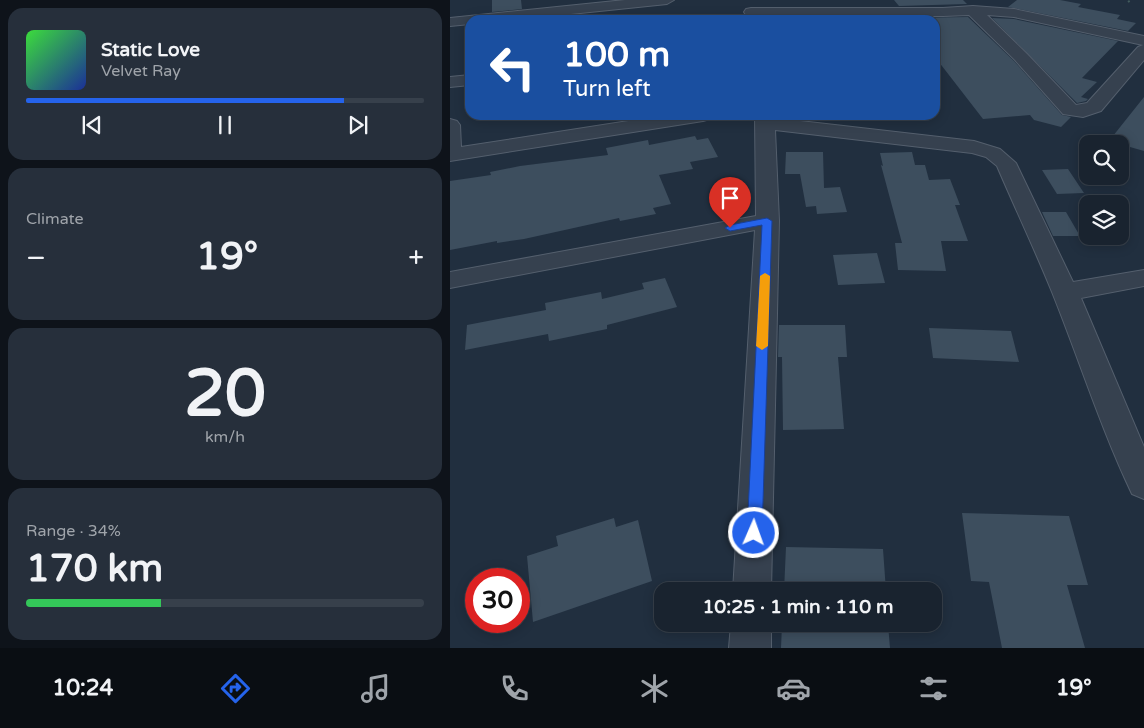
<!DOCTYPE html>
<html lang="en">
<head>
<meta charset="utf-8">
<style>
	:root { --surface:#19232f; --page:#262f3b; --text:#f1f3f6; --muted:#9fa4aa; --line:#37404b; --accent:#2563eb }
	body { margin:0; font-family:"Varela Round",sans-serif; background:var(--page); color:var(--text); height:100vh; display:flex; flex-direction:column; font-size:19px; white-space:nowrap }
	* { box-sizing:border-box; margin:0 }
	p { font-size:16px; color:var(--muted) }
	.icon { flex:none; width:28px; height:28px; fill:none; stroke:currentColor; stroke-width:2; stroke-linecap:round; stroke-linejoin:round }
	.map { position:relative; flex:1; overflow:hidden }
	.drawer { display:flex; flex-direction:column; gap:8px; padding:8px; background:#0e131a; width:450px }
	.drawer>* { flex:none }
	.guide { position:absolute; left:15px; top:15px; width:475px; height:105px; border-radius:15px; box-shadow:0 2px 12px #0003,0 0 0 1px var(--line); background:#1a4fa0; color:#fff; overflow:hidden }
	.controls { position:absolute; left:629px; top:135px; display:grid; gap:10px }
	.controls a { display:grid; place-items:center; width:50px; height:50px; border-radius:10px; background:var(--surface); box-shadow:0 2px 12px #0003,0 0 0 1px var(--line); font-size:25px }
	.speed { position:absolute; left:15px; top:568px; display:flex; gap:10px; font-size:25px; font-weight:700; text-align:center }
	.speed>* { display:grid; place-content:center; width:65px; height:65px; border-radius:50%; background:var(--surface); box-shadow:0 2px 12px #0003,0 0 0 1px var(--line); line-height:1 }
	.speed .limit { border:8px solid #d22; background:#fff; color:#111 }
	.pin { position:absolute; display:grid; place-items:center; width:42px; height:42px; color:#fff; margin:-51px -21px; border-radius:50% 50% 50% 0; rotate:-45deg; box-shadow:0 0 5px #0007 }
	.pin .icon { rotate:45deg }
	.me { position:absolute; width:55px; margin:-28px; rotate:2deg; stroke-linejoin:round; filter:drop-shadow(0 0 4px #0008) }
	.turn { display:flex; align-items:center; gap:18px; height:105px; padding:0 15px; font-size:22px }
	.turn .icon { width:65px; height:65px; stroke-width:2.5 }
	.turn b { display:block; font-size:35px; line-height:42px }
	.big { font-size:38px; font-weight:700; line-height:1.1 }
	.drawer .tile { flex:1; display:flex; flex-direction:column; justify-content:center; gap:8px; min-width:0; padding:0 18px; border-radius:15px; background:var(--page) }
	.drawer .dial { align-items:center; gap:0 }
	.dial b { font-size:65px; line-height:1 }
	.song { display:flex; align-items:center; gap:15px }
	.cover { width:60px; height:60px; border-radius:8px; background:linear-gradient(135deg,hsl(120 70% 55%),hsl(230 70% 35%)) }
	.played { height:5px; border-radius:2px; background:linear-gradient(90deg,var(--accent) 80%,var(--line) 80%) }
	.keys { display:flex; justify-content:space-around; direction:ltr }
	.heat { display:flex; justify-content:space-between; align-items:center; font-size:28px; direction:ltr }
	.charge { height:8px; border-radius:4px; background:linear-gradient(90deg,#34c759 34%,var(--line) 0) }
	.trip { position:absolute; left:204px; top:582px; width:288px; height:50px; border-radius:15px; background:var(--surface); box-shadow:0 2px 12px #0003,0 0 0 1px var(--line); font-weight:700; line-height:50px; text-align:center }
	.menu { display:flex; height:80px; justify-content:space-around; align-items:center; background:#0a0e13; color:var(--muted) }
	.menu .icon { width:35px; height:35px }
	.menu .selected { color:var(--accent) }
	.menu b { font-size:22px; color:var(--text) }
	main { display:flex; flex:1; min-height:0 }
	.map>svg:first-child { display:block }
	.building { fill:#3d4e5e }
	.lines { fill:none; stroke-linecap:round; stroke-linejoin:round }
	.minor-casing { stroke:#545f6d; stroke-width:2 }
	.path { stroke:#425b5d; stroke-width:2; stroke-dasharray:2 2; stroke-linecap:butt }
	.minor { fill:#36414f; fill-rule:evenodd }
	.route { fill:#2563eb; stroke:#184099 }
	.slow { fill:#f59e0b }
</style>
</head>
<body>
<main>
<section class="drawer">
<div class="tile">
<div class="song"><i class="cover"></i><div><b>Static Love</b><p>Velvet Ray</p></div></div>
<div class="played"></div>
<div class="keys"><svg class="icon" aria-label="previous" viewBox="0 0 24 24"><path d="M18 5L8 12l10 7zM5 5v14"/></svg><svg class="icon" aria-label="pause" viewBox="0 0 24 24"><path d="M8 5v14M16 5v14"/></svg><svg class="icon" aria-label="next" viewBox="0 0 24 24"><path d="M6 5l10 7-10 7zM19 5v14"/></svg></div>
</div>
<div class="tile"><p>Climate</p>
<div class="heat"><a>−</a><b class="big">19°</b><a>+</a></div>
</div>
<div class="tile dial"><b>20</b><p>km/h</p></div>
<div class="tile"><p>Range · 34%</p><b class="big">170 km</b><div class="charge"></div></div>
</section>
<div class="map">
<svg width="694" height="648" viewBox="0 0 694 648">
	<rect width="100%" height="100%" fill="#212f3f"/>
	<path class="building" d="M 42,0 L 71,0 L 72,9 L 42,12 Z
		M 444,0 L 513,0 L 517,4 L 449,6 Z
		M 567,0 L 610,0 L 631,4 L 628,7 L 670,15 L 667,19 L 686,23 L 678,31 L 558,7 Z
		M 518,17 L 564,61 L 612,115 L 621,117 L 611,127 L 584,120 L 580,115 L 533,119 L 485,57 L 485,20 L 461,20 L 459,18 Z
		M 542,18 L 564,19 L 668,41 L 632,78 L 647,82 L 631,97 L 638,99 L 636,101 L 627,103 Z
		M 694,97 L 694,151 L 659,141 Z
		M 245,136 L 247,140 L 258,138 L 268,157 L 240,162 L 243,169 L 209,175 L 221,204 L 203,208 L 206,214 L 170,221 L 169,218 L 74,239 L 47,243 L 47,241 L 0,250 L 0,181 L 41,175 L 40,172 L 70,166 L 158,155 L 156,148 L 198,140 L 199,145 Z
		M 336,152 L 373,152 L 374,188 L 390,187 L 397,212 L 367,214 L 366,206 L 356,207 L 350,174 L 335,174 Z
		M 462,152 L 465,165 L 475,165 L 479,180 L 500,179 L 510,205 L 505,205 L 518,241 L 491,241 L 496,271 L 448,270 L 445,243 L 452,243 L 431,165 L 433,166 L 430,153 Z
		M 618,169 L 634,193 L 607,194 L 592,170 Z
		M 592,212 L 616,212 L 630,236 L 603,236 Z
		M 427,253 L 435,283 L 388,285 L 383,255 Z
		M 215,278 L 227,307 L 157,325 L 157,329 L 99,341 L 98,334 L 15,350 L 17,325 L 96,310 L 95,303 L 151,292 L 152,299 L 194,289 L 192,283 Z
		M 329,325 L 395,325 L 397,357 L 388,357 L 394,429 L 333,430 L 332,357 L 328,357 Z
		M 479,328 L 561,331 L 569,362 L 483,358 Z
		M 512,513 L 619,516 L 638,585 L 617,585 L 635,648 L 552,648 L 539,582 L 521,581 Z
		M 164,518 L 166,527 L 188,520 L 202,581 L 83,622 L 77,556 L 108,546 L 106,536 Z
		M 336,547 L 433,549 L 436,591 L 334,591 Z
		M 332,624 L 438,624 L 440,648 L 331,648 Z"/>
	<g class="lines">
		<defs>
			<path id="minor" d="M 175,0 L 224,0 L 217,4 L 63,20 L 20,20 L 20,24 L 0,26 L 0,18 Z
				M 523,6 L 564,9 L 694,36 L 694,60 L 651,111 L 633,117 L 613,114 L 565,60 L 519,15 L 493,16 L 301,16 L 296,15 L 294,12 L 296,9 L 301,8 L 493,8 ZM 537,15 L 564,17 L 693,45 L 688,47 L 637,103 L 626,105 L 577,54 Z
				M 20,75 L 20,85 L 0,87 L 0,77 Z
				M 217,115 L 262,115 L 260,119 L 253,121 L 0,161 L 0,119 L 7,121 L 10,125 L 11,147 Z
				M 305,115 L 323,115 L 324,118 L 524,141 L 550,149 L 566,163 L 623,282 L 694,270 L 694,286 L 631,298 L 694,447 L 694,499 L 682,494 C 651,429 629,359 602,292 C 585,250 565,208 547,166 L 536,157 L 522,153 L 325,130 L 329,221 L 321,591 L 283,591 L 305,230 L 0,288 L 0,272 L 306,216 Z
				M 281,624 L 321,624 L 321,648 L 279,648 Z"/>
		</defs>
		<use href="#minor" class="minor-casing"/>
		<path class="path" d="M 678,2 L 681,0"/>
		<use href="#minor" class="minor"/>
	</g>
	<path class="route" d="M 317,218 L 322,221 L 312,533 L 310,538 L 304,540 L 299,538 L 297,533 L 312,225 L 280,231 L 275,228 L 280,225 Z"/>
	<path class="slow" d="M 315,273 L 320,276 L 318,346 L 312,350 L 306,346 L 310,276 Z"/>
</svg>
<div class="controls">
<a><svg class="icon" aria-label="search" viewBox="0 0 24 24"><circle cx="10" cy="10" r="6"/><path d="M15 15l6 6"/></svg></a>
<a><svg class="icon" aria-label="layers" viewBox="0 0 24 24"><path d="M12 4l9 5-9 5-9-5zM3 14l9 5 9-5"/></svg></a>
</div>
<div class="speed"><div class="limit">30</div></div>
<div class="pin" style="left:280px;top:228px;background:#d93025"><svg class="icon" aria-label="arrive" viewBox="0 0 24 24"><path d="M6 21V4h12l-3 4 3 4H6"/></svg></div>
<svg class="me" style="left:304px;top:533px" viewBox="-20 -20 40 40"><circle r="17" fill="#2563eb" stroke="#fff" stroke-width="3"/><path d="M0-11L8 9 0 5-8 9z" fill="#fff"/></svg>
<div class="trip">10:25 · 1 min · 110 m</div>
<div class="guide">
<div class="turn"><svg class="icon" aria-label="left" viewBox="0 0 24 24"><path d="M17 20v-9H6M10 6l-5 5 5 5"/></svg><div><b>100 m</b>Turn left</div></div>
</div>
</div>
</main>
<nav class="menu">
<b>10:24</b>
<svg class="icon selected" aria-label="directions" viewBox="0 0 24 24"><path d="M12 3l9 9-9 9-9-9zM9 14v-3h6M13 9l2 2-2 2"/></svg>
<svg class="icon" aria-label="music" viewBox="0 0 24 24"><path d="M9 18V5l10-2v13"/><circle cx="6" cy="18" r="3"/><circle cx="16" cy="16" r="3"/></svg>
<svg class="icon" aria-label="phone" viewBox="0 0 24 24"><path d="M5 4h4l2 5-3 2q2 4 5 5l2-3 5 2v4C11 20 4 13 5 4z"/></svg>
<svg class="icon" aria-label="climate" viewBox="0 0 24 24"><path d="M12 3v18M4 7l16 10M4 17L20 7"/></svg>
<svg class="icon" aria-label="car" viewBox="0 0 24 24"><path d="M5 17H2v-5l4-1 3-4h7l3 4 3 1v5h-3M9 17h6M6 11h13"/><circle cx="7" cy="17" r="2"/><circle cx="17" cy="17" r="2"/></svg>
<svg class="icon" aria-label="filters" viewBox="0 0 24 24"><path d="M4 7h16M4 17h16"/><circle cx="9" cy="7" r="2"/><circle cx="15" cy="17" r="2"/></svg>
<b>19°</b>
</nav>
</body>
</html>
